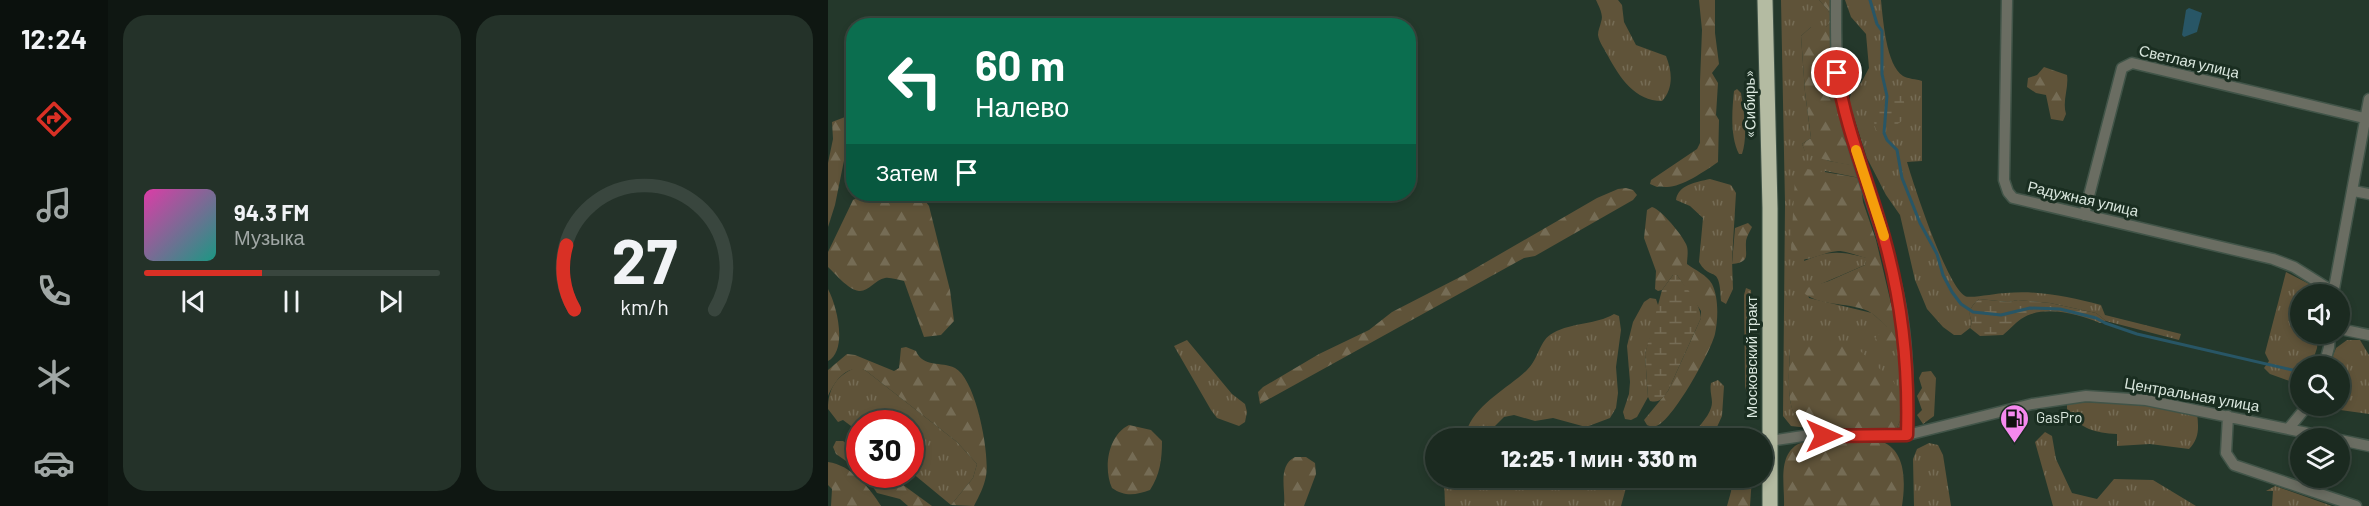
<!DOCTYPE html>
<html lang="ru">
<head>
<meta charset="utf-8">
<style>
	:root { --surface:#1b2a20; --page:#243229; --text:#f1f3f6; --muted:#a0a7a5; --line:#39463e; --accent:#d93025 }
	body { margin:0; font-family:Barlow,sans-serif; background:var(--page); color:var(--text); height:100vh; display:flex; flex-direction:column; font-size:22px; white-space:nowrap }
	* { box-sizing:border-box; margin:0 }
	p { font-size:20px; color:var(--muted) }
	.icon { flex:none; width:33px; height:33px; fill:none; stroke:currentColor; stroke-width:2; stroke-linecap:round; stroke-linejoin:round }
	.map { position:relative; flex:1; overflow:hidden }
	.side { display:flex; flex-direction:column; gap:15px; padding:15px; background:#0f1712; width:720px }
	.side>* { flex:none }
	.top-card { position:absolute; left:18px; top:18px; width:570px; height:183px; border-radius:24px; box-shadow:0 3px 9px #0003,0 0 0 2px var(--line); background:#0b6e4f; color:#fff; overflow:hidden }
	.tools { position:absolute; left:1462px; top:284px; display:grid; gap:12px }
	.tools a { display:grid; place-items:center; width:60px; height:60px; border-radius:50%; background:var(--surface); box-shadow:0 3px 9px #0003,0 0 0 2px var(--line); font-size:30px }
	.speed { position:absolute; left:18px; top:410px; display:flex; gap:12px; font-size:30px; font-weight:700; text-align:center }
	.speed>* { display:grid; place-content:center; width:78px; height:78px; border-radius:50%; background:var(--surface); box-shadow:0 3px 9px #0003,0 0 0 2px var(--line); line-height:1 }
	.speed .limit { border:9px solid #d22; background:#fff; color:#111 }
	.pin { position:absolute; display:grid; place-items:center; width:51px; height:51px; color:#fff; margin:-26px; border:3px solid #fff; border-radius:50%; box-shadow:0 2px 6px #0007 }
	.me { position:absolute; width:66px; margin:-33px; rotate:90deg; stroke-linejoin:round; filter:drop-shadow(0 0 4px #0008) }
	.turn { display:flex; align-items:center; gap:21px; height:126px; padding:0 30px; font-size:27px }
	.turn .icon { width:78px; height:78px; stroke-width:2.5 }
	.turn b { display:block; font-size:42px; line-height:51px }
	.then { display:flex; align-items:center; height:57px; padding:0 30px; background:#0003; gap:12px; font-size:22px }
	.side .tile { flex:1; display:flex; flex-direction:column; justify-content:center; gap:9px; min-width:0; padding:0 21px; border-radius:24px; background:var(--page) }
	.side .dial { align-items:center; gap:0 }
	.dial svg { height:156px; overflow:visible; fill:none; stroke:var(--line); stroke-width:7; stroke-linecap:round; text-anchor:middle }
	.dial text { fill:var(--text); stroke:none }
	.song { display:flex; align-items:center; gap:18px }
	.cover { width:72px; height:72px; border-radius:9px; background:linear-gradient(135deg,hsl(320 70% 55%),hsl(170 70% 35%)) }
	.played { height:6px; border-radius:3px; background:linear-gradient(90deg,var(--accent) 40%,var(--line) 40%) }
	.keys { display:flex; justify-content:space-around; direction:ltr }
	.side .tiles { flex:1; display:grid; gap:15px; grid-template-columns:repeat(2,1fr) }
	.trip { position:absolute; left:597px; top:428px; width:348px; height:60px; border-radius:30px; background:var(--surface); box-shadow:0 3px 9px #0003,0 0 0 2px var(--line); font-weight:800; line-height:60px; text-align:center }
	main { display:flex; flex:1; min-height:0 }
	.menu { display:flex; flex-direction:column; width:108px; justify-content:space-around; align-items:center; background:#0b110d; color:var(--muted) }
	.menu .icon { width:42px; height:42px }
	.menu .selected { color:var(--accent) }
	.menu b { font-size:27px; color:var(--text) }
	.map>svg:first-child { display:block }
	.grass { fill:url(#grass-tufts) }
	.forest { fill:url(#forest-firs) }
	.wetland { fill:url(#wetland-marsh) }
	.water { fill:#285666 }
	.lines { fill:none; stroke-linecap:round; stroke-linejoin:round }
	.stream { stroke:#285666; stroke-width:3 }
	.minor-casing { stroke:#415448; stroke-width:13 }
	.highway-casing { stroke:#415448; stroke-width:17 }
	.minor { stroke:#6a6d62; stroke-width:10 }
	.highway { stroke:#b4bba2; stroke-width:15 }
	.route-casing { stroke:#8d1f18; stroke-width:15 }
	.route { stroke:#d93025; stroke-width:10 }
	.slow { stroke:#f59e0b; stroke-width:10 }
	.labels { text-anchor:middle; stroke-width:6; stroke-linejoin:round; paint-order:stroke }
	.street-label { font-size:15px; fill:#dae7de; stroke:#1a2e21 }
	.poi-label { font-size:15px; fill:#dae7de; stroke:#1a2e21; text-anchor:start }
</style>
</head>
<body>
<main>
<nav class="menu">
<b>12:24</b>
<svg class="icon selected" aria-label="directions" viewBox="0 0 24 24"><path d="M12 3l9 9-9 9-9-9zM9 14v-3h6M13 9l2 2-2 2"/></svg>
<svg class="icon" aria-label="music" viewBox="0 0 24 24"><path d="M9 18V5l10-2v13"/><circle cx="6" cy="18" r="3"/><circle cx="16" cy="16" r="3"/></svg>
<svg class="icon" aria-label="phone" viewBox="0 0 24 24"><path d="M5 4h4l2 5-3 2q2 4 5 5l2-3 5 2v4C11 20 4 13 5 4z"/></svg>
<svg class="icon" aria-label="climate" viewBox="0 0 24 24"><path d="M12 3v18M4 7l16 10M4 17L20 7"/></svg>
<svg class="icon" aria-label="car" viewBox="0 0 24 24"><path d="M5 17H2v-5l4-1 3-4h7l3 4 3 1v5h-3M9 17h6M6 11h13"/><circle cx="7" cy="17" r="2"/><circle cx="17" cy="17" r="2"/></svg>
</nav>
<section class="side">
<div class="tiles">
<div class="tile">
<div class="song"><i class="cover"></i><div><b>94.3 FM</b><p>Музыка</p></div></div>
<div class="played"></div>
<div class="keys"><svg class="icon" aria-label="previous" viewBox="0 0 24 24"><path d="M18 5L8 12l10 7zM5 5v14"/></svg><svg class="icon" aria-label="pause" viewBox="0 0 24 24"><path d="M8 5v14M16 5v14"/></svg><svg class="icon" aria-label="next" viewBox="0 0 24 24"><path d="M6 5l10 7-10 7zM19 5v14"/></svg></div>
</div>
<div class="tile dial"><svg viewBox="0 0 100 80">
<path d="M14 69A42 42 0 1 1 86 69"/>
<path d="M14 69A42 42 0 0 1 10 36" stroke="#d93025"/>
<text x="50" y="56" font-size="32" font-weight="700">27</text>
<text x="50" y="72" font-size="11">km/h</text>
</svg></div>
</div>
</section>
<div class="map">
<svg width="1541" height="506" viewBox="0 0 1541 506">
	<defs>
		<pattern id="grass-tufts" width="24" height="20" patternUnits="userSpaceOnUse" patternTransform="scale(1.5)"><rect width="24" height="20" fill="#5f5339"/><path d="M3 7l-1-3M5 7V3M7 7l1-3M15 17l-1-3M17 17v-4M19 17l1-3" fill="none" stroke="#756c55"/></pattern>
		<pattern id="forest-firs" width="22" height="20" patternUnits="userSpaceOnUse" patternTransform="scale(1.5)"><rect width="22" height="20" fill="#5f5339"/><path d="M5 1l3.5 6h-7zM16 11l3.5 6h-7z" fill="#756c55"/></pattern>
		<pattern id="wetland-marsh" width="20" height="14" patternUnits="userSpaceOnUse" patternTransform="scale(1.5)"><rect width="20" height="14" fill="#5f5339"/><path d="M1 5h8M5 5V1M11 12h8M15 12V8" fill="none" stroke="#756c55"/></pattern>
	</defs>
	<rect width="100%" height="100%" fill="#24382b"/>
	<path class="grass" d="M 768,0 L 790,0 L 794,5 L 796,22 L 808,45 L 838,56 C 844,71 846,88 834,101 C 807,101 792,78 780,56 C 777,50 771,42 770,35 C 770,30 772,27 773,22 C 776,15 771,7 768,0 Z
		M 953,0 L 991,0 L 1000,10 L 1004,21 L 998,27 L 983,27 L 973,36 L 977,92 L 983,138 L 974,144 L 977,151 L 1001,161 L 1030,166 L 1032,178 L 997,171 L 976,261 C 1001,250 1013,251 1039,258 L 1037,265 L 979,290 L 981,298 L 1044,313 L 1075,341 L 1076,427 L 1069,428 L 1072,421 L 962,347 C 962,370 954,417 980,428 L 963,426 L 955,416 L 957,204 Z
		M 1017,0 L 1053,0 C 1055,19 1058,65 1075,76 C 1080,79 1088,79 1094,81 L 1094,161 L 1079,162 C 1086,186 1118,284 1137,296 C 1142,299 1169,293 1178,293 C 1211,290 1242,297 1273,305 L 1277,315 L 1353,334 L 1351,340 L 1278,321 L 1268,313 L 1222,303 L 1190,300 L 1180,302 L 1151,299 C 1143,306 1139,312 1144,322 L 1142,328 L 1133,335 L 1126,335 L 1115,327 L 1099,309 L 1087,280 L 1072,215 L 1058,195 L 1039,158 L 1021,102 L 1024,89 L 1033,83 L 1041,68 L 1038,34 L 1023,17 Z
		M 909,89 L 913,93 C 916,112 920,136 914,154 L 911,154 C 902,136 904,111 906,91 Z
		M 882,179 L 903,185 L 908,193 L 904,260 L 905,289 L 898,304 L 893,301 C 892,262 883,283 871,262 L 875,218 L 862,206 L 848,200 C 850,185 868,182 882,179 Z
		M 1458,272 L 1487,287 L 1494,294 L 1473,294 L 1473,333 L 1486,333 L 1486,337 L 1490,337 L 1489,348 L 1483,366 L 1473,366 L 1473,385 L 1442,374 L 1436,368 L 1441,361 L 1437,353 Z
		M 918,288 L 923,290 L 927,387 L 925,401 L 920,398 L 917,386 L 916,295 Z
		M 822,298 L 828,299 L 831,308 L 817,354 L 820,397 L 809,417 L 803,420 L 797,419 L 795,412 L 801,394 L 802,382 L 799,346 L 805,322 L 816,302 Z
		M 786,314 L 791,316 L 793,330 L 788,367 L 790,393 L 788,408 L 782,418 L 758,427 L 725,418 L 707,421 L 686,415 L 676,417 L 657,436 L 646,435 L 640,427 C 651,402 680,388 699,370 C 711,359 711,340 725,333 C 745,322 767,325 786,314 Z
		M 359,340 L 404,394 L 417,404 L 419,412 L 417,422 L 411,426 L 389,418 L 383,410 L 346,346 Z
		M 1519,340 L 1532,340 L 1541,355 L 1541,414 L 1498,408 L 1497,405 L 1512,405 L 1512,366 L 1501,366 L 1508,348 Z
		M 29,367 L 37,370 L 129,442 L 149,464 L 145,478 L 123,505 L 83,472 L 82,423 L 32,423 L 31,432 L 15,420 L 10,422 L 0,409 C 0,388 9,375 29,367 Z
		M 890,380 L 896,386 L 894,416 L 884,438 L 862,438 C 868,429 880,418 883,408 C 886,400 881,393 883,383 Z
		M 1239,402 C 1284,402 1326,405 1369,414 C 1371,428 1371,439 1361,449 L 1322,444 L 1289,446 L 1289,434 C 1267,433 1253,429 1239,411 Z
		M 1217,432 L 1224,436 L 1228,459 L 1244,493 L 1269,499 L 1286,479 L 1325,480 L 1368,506 L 1225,506 L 1207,442 Z
		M 1101,443 L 1110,445 L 1115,455 L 1123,506 L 1086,506 L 1085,459 L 1089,449 Z
		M 616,477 L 801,477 L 793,506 L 617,506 Z
		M 1447,486 L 1504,506 L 1444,506 L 1445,491 L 1438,491 Z"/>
	<path class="forest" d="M 871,0 L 887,0 L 887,33 L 891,64 L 884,73 L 890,83 L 888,115 L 891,120 L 890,162 C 877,171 854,187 839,187 C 835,187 832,186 829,187 L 822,184 L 823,180 L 869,149 L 872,143 L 872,81 L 874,30 Z
		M 991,0 L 1009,0 L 1011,79 L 1030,166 C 1011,164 994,160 977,152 L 974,144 L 983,138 L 977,92 L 973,36 L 983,27 L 998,27 L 1003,21 L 1000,10 Z
		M 1216,67 L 1239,75 C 1241,88 1234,101 1238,114 L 1235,121 L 1223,119 L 1218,95 L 1208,93 L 1199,87 L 1200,78 L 1209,75 Z
		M 17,117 L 23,126 L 7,205 L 0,227 L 0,163 L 5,139 L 4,122 Z
		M 979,169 L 1032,178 L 1035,202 L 1048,240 L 1066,316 L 1075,341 C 1063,345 1056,348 1047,338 L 1059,327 C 1053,322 1048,315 1040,311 C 1017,301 991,308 972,290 L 1001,281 L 1037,265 L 1038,258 C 1030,256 1019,251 1010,251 C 995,252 982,262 967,259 L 963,249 L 967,178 L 972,172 Z
		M 798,188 L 805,190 L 809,195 L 805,200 L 707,256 L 696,258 L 432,404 L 430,392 L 435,387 L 491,354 L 541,330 L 564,312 L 634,276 L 769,198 L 790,189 Z
		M 35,194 L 92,194 L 101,206 L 122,290 L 126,321 L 113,335 L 96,337 L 76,281 C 70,280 62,277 57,278 C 47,280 40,292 31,291 C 19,289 8,274 0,267 L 0,252 L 25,200 Z
		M 824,207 C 834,210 854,235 858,244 C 861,250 859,258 859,264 C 867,270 879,275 884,284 C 891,298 890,320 887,334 C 883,351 844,422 828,426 C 827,427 820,426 819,425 L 816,420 L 840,391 L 873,318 L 873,311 L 849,275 L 845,275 L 834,290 L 830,291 L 827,289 L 828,271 L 816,238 L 819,210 Z
		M 920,223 L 924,227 C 922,231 918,238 918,242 C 917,255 923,262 904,264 L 907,228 Z
		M 0,289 C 9,306 20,350 0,361 Z
		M 969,343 L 1009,344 L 1030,349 L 1065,381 L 1069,388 L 1072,421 L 1069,428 L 980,428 C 954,418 962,370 962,347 Z
		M 78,347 L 88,351 C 95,368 113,361 127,368 C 148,379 162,454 158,476 C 156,487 151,496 146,506 L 123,505 L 145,478 L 149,464 L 129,442 L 37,370 C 18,364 7,381 0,396 L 0,370 L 19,354 L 27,355 L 66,371 L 71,368 L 73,348 Z
		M 1103,371 L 1108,378 L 1106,416 L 1095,424 L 1089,415 L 1094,410 L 1089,396 L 1094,388 L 1091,378 L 1094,372 Z
		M 301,425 L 323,430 L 334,441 C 334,459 332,475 322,490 C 308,495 297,497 284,488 C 275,468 280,435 301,425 Z
		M 8,441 L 15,441 L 31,453 L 31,470 L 8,454 L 5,447 Z
		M 1013,441 L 1057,443 C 1079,454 1077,486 1074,506 L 956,506 C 957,485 948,451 975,442 C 985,439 1002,442 1013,441 Z
		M 467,457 L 478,457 L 487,463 L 488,474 L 476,506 L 456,506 C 458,490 449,466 467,457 Z
		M 0,462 C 23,465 42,488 53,506 L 3,506 L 4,489 L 0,485 Z
		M 37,474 L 60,474 L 104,506 L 80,506 L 72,499 L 49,493 L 45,487 L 43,479 Z
		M 907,477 L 924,477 L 922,506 L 899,506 Z"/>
	<path class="wetland" d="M 1064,93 L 1071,93 L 1075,96 L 1077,108 L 1074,121 L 1056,133 L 1048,130 C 1042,112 1049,102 1064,93 Z
		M 845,275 L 849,275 C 858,288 872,302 873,318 L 840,391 C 834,399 832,403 822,401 L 820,397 L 817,354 L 834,290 Z
		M 1151,299 L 1180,302 L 1190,300 L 1222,303 L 1268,313 L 1278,321 L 1272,323 C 1250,314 1215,304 1193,319 C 1187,323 1181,330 1175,335 L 1152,336 L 1142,328 L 1144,322 C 1139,312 1143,306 1151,299 Z"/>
	<path class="water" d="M 1361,8 L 1374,13 L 1369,32 L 1356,37 L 1354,35 L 1358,10 Z"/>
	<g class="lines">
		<path class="stream" d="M 1042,0 L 1049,24 L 1054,31 L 1054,74 L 1059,96 L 1056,133 L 1059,140 L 1069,150 L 1074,178 L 1092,223 L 1109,254 L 1115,275 L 1124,292 L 1133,304 L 1145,312 L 1173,315 L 1202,308 L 1232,309 L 1268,318 L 1277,323 L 1309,334 L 1473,372"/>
		<defs>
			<path id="minor" d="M 1008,0 C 1008,37 1007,73 1016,109 C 1030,172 1057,231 1070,294 C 1080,340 1081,388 1079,435
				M 1179,0 L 1176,180 L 1180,192 L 1185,198 L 1445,259 L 1466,267 L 1506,292
				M 1526,191 L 1541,194
				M 1256,215 L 1294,68 L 1304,63 L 1536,118
				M 1505,294 L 1541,99
				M 1512,329 L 1541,335
				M 1496,366 L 1501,347 L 1502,333
				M 1400,416 L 1398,453 L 1406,465 L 1528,506
				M 1461,428 L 1480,405
				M 1512,440 L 1541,446
				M 942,441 L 975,436 L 1079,435 L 1204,404 L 1258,396 L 1318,400 L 1504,438"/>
			<path id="highway" d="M 937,0 L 942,208 L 942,506"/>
		</defs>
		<use href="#minor" class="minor-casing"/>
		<use href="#highway" class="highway-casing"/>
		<use href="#minor" class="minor"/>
		<use href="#highway" class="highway"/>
	</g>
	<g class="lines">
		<defs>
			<path id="route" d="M 996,436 L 1079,435 C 1081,370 1075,308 1058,245 C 1043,187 1018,132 1009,73"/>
		</defs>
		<use href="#route" class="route-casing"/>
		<use href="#route" class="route"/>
		<path class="slow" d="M 1028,150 L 1056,236"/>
	</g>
	<defs>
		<symbol id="fuel-pin" viewBox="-11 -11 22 30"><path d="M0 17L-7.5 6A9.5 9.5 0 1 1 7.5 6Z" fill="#f589ef" stroke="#1a2e21"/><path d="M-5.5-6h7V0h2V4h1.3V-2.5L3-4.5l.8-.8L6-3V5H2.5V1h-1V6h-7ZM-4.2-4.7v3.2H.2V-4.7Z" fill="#111"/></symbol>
	</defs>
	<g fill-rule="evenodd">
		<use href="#fuel-pin" x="1170" y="402" width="33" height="45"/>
	</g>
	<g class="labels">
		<g class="street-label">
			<text transform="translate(1361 62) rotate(13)" y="5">Светлая улица</text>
			<text transform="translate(922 104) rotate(-91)" y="5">«Сибирь»</text>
			<text transform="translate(1255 199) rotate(13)" y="5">Радужная улица</text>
			<text transform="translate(924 357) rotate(-90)" y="5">Московский тракт</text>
			<text transform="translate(1364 395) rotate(10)" y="5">Центральная улица</text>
		</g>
		<g class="poi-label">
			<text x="1208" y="423">GasPro</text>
		</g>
	</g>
</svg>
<div class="tools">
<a><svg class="icon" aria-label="sound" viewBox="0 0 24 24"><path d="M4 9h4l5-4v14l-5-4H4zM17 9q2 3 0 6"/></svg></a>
<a><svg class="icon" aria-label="search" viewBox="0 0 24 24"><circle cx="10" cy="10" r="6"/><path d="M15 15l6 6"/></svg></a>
<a><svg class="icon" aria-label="layers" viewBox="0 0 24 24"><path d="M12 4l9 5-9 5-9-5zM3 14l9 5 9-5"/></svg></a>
</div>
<div class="speed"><div class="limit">30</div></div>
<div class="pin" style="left:1009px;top:73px;background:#d93025"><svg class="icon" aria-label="arrive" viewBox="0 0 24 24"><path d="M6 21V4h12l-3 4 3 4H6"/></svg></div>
<svg class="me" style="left:996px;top:436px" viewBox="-20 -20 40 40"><path d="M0-17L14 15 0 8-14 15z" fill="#d93025" stroke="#fff" stroke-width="4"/></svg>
<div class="trip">12:25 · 1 мин · 330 m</div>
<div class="top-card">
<div class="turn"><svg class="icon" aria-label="left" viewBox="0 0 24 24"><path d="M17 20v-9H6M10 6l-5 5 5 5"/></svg><div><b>60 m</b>Налево</div></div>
<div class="then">Затем<svg class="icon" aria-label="arrive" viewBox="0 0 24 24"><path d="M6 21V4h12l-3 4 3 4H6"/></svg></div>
</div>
</div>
</main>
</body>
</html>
